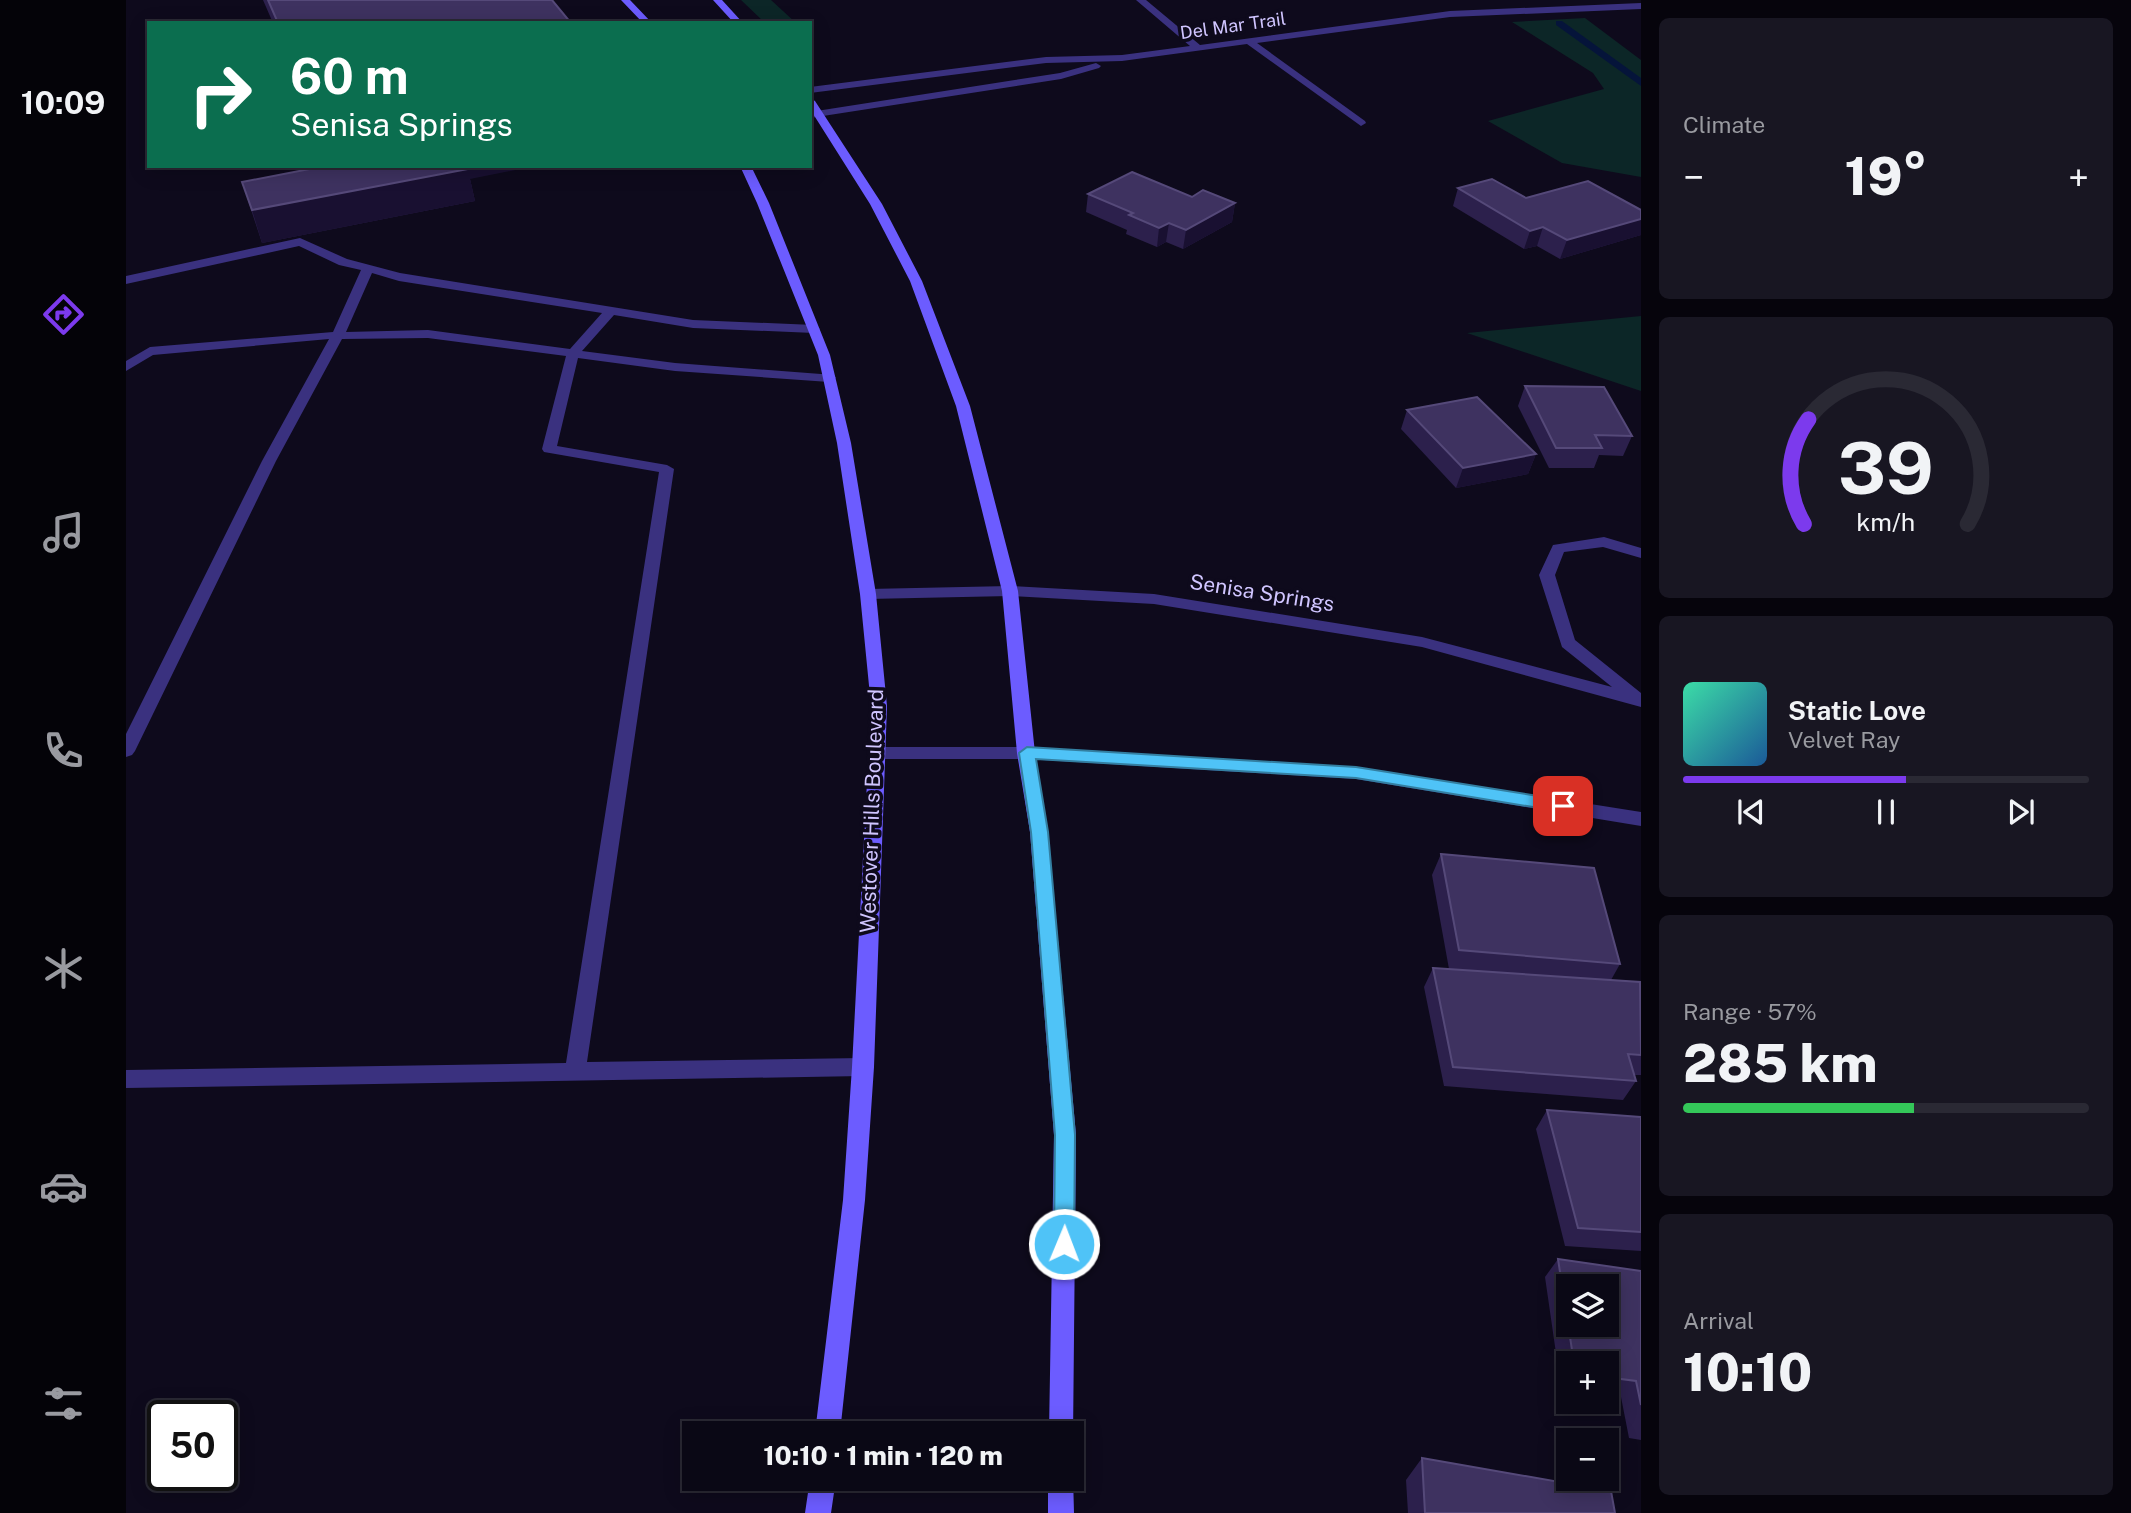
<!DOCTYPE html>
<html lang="en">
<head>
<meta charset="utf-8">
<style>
	:root { --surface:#0a0815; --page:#181622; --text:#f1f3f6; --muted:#999aa0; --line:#2a2934; --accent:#7c3aed }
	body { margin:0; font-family:"Public Sans",sans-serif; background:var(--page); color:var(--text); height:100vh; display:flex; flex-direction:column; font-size:26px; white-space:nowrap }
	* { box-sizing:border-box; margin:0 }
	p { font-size:23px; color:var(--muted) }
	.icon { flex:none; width:38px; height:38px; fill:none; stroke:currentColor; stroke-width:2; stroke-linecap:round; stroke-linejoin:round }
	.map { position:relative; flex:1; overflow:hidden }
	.drawer { display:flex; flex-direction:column; gap:18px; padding:18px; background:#06040c; width:490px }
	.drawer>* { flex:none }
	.guide { position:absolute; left:21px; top:21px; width:665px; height:147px; border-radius:0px; box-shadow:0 4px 18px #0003,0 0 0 2px var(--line); background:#0b6e4f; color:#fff; overflow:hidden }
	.controls { position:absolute; left:1430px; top:1274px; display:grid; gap:14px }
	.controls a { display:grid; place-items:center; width:63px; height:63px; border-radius:0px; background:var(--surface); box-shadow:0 4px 18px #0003,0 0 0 2px var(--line); font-size:35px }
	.speed { position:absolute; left:21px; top:1400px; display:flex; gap:14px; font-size:35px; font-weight:700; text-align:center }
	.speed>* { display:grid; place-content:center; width:91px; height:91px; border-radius:50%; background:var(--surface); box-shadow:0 4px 18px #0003,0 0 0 2px var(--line); line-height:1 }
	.speed .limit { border:4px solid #111; border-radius:10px; background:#fff; color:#111 }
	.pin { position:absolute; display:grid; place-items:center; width:60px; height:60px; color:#fff; margin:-30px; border-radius:14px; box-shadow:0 4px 10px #0006 }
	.me { position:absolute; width:77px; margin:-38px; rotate:1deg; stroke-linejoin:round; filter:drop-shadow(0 0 5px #0008) }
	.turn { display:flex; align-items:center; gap:24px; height:147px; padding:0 28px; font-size:32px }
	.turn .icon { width:91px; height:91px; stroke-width:2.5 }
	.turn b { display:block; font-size:49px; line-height:60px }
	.big { font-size:52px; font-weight:800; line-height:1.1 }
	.drawer .card { flex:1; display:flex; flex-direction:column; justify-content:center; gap:10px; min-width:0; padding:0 24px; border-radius:10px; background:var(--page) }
	.drawer .dial { align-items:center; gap:0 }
	.dial svg { height:182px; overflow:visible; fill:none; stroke:var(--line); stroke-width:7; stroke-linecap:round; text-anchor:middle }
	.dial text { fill:var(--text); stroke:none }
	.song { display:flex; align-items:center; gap:21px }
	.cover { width:84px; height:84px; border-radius:10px; background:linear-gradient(135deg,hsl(160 70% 55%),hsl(210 70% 35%)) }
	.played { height:7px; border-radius:4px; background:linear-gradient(90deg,var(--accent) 55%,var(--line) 55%) }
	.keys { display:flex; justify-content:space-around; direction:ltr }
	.heat { display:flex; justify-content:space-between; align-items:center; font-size:38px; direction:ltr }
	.charge { height:10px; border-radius:5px; background:linear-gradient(90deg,#34c759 57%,var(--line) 0) }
	.trip { position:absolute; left:556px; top:1421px; width:402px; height:70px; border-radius:0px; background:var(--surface); box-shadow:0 4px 18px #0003,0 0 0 2px var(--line); font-weight:800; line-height:70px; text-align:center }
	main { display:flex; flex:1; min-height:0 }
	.tab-bar { display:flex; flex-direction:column; width:126px; justify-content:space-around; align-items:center; background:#040308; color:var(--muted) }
	.tab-bar .icon { width:49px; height:49px }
	.tab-bar .on { color:var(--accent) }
	.tab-bar b { font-size:32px; color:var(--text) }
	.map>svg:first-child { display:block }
	.green { fill:#0c2627 }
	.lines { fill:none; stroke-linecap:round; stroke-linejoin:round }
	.stream { fill:#05143a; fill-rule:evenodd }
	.lane { fill:#3a317f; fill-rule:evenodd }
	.street { fill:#3a317f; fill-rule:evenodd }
	.secondary { fill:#6c5cff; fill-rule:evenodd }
	.wall { fill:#2c204c }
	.shaded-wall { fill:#191031 }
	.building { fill:#3e3260; stroke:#554979; stroke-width:2; fill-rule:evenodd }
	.route { fill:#4fc3f7; stroke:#337fa1; stroke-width:2 }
	.labels { text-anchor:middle; stroke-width:7; stroke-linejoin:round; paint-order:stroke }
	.far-street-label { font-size:18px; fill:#d0c5ff; stroke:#0e0a1c }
	.street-label { font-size:21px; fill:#d0c5ff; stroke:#0e0a1c }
</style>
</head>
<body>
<main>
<nav class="tab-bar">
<b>10:09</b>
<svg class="icon on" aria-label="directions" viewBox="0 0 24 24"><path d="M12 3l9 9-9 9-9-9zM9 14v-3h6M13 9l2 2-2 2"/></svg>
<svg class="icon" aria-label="music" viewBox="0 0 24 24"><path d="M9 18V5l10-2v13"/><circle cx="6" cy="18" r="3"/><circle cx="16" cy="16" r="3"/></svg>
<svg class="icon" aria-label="phone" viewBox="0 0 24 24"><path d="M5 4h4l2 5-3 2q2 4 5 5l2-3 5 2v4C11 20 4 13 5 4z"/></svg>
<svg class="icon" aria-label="climate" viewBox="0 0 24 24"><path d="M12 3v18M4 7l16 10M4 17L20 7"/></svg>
<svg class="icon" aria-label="car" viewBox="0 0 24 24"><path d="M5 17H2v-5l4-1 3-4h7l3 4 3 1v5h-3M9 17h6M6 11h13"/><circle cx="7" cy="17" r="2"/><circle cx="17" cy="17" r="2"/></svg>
<svg class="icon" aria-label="filters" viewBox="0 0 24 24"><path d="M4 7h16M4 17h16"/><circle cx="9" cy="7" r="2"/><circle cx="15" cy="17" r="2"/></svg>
</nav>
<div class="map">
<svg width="1515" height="1513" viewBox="0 0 1515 1513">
	<rect width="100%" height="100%" fill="#0e0a1c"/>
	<path class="green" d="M 615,0 L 645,0 L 670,23 L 639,23 Z
		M 1459,18 L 1515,60 L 1515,177 L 1436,163 L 1362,121 L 1478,89 L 1467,73 L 1386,22 Z
		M 1515,316 L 1515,391 L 1341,333 Z"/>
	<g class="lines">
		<path class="stream" d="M 1430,21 L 1436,21 L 1515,78 L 1515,86 L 1430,25 Z"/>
		<path class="lane" d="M 174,238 L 221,259 L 274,273 L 567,320 L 688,325 L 694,329 L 688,333 L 567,328 L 488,315 L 456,351 L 549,363 L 708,375 L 710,378 L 703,382 L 549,371 L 452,358 L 431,446 L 541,465 L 548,469 L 461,1062 L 737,1058 L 744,1061 L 748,1067 L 744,1073 L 737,1076 L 0,1088 L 0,1070 L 440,1063 L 533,472 L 418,452 L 416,449 L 440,356 L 302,338 L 216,339 L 150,461 L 9,751 L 6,755 L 0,757 L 0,734 L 136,461 L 203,339 L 27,355 L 0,371 L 0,361 L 24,347 L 207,332 L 235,270 L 213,265 L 173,246 L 0,284 L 0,276 ZM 246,273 L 273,281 L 476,313 L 444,349 L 302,330 L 220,332 Z"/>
		<path class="street" d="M 1010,0 L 1020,0 L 1074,45 L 1324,11 L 1515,3 L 1515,9 L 1324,17 L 1131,43 L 1239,121 L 1240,123 L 1235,126 L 1121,44 L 996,61 L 920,63 L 684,93 L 684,87 L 920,57 L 996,55 L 1064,46 Z
			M 970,63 L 975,66 L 973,68 L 935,79 L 684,118 L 684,112 L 934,73 Z
			M 1478,537 L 1515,548 L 1515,558 L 1477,547 L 1438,552 L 1429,575 L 1449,640 L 1515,693 L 1515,707 L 1296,647 L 1028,604 L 884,596 L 742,599 L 734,594 L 742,589 L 884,586 L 1028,594 L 1296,637 L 1486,687 L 1436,647 L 1413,575 L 1427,545 Z
			M 752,747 L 900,747 L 1230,767 L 1515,812 L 1515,826 L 1230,779 L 900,759 L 752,759 L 746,757 L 743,753 L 746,749 Z"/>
		<path class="secondary" d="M 495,0 L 504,0 L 526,23 L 517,23 Z
			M 587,0 L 596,0 L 617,23 L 608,23 Z
			M 684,98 L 689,101 L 756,204 L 796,281 L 844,406 L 892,591 L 909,753 L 922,832 L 950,1135 L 947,1437 L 947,1433 L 923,1433 L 928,1135 L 904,832 L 891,753 L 876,591 L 830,406 L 784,281 L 744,204 L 684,109 Z
			M 614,166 L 625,166 L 643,203 L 704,355 L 725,443 L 750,594 L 761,706 L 748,1067 L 739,1200 L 714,1433 L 689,1433 L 717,1200 L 726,1067 L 745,706 L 734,594 L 711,443 L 692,355 L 631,203 Z
			M 947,1476 L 948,1513 L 922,1513 L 922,1479 L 947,1479 Z
			M 684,1479 L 710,1479 L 705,1513 L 679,1513 Z"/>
	</g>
	<path class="wall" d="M 137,0 L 426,0 L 445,23 L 147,23 Z
		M 344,179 L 349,201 L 136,243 L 116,182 Z
		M 1332,188 L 1400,198 L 1515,210 L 1515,235 L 1434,259 L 1411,246 L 1398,249 L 1327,206 Z
		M 962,194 L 1066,197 L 1109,203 L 1106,222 L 1057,249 L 1040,242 L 1031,247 L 1000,234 L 1001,230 L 960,212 Z
		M 1399,386 L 1506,436 L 1497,456 L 1473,455 L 1468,468 L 1423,468 L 1392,406 Z
		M 1281,410 L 1410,454 L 1402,474 L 1330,488 L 1275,429 Z
		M 1315,854 L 1494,964 L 1485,980 L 1515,985 L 1515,1075 L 1508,1075 L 1510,1081 L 1497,1100 L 1318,1086 L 1298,987 L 1307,968 L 1323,969 L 1306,875 Z
		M 1421,1110 L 1515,1117 L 1515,1251 L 1439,1246 L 1410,1129 Z
		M 1432,1259 L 1515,1271 L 1515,1440 L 1503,1438 L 1495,1397 L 1480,1395 L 1480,1363 L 1442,1363 L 1442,1389 L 1435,1388 L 1419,1277 Z
		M 1296,1458 L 1489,1513 L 1282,1513 L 1280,1480 Z"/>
	<path class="shaded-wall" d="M 334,166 L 409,166 L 344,179 L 349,201 L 136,243 L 126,210 Z
		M 1109,203 L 1106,222 L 1057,249 L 1060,230 Z
		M 1515,219 L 1515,235 L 1434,259 L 1441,240 Z
		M 1043,223 L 1040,242 L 1031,247 L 1033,228 Z
		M 1417,227 L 1411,246 L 1398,249 L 1404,231 Z
		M 1410,454 L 1402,474 L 1330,488 L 1337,468 Z"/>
	<path class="building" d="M 142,0 L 426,0 L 445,23 L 152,23 Z
		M 199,166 L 341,166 L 342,169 L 126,210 L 116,182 Z
		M 1006,172 L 1066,197 L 1077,190 L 1109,203 L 1060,230 L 1043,223 L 1033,228 L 1003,215 L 1007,213 L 962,194 Z
		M 1366,179 L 1400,198 L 1462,181 L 1515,210 L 1515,219 L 1441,240 L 1417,227 L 1404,231 L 1332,188 Z
		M 1399,386 L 1478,387 L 1506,436 L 1469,435 L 1476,448 L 1430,448 Z
		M 1351,397 L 1410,454 L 1337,468 L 1281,410 Z
		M 1315,854 L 1468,868 L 1494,964 L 1333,950 Z
		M 1307,968 L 1514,982 L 1515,1055 L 1502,1054 L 1510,1081 L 1327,1067 Z
		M 1421,1110 L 1515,1117 L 1515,1232 L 1452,1228 Z
		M 1432,1259 L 1515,1271 L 1515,1405 L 1510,1381 L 1480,1377 L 1480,1363 L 1448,1363 ZM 1442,1286 L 1480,1286 L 1480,1325 L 1442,1325 Z
		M 1296,1458 L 1485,1491 L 1489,1513 L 1299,1513 Z"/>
	<path class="route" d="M 901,747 L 1230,767 L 1437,800 L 1445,806 L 1437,812 L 1230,778 L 910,759 L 922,832 L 949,1135 L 948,1244 L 945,1251 L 938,1253 L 931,1251 L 928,1244 L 929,1135 L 905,832 L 893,753 Z"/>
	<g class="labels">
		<g class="far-street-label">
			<text transform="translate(1107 26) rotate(-8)" y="6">Del Mar Trail</text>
		</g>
		<g class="street-label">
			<text transform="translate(1136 593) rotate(9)" y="7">Senisa Springs</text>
			<text transform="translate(746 811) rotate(-88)" y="7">Westover Hills Boulevard</text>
		</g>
	</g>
</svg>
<div class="controls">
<a><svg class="icon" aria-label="layers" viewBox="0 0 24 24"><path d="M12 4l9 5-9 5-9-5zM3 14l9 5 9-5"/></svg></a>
<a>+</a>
<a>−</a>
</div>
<div class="speed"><div class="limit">50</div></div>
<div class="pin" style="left:1437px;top:806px;background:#d93025"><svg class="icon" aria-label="arrive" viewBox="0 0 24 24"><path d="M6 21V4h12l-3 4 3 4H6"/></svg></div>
<svg class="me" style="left:938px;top:1244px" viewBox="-20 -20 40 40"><circle r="17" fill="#4fc3f7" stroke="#fff" stroke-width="3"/><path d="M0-11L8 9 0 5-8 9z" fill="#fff"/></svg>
<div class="trip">10:10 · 1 min · 120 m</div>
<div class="guide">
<div class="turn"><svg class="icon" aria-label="right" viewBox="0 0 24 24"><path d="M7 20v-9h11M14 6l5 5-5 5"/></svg><div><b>60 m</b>Senisa Springs</div></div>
</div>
</div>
<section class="drawer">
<div class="card"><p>Climate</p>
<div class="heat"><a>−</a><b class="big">19°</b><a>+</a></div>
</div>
<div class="card dial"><svg viewBox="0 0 100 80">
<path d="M14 69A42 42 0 1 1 86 69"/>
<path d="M14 69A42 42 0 0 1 16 23" stroke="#7c3aed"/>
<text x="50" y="56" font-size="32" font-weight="700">39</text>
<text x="50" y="72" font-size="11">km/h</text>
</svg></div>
<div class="card">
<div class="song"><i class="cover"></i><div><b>Static Love</b><p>Velvet Ray</p></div></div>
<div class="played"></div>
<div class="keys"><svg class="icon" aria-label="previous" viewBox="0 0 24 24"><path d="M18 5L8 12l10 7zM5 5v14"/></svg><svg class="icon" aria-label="pause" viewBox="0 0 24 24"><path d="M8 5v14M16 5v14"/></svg><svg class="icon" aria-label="next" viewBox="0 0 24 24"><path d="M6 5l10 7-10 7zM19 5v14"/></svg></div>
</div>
<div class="card"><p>Range · 57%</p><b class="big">285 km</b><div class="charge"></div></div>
<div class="card"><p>Arrival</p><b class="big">10:10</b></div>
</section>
</main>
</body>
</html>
